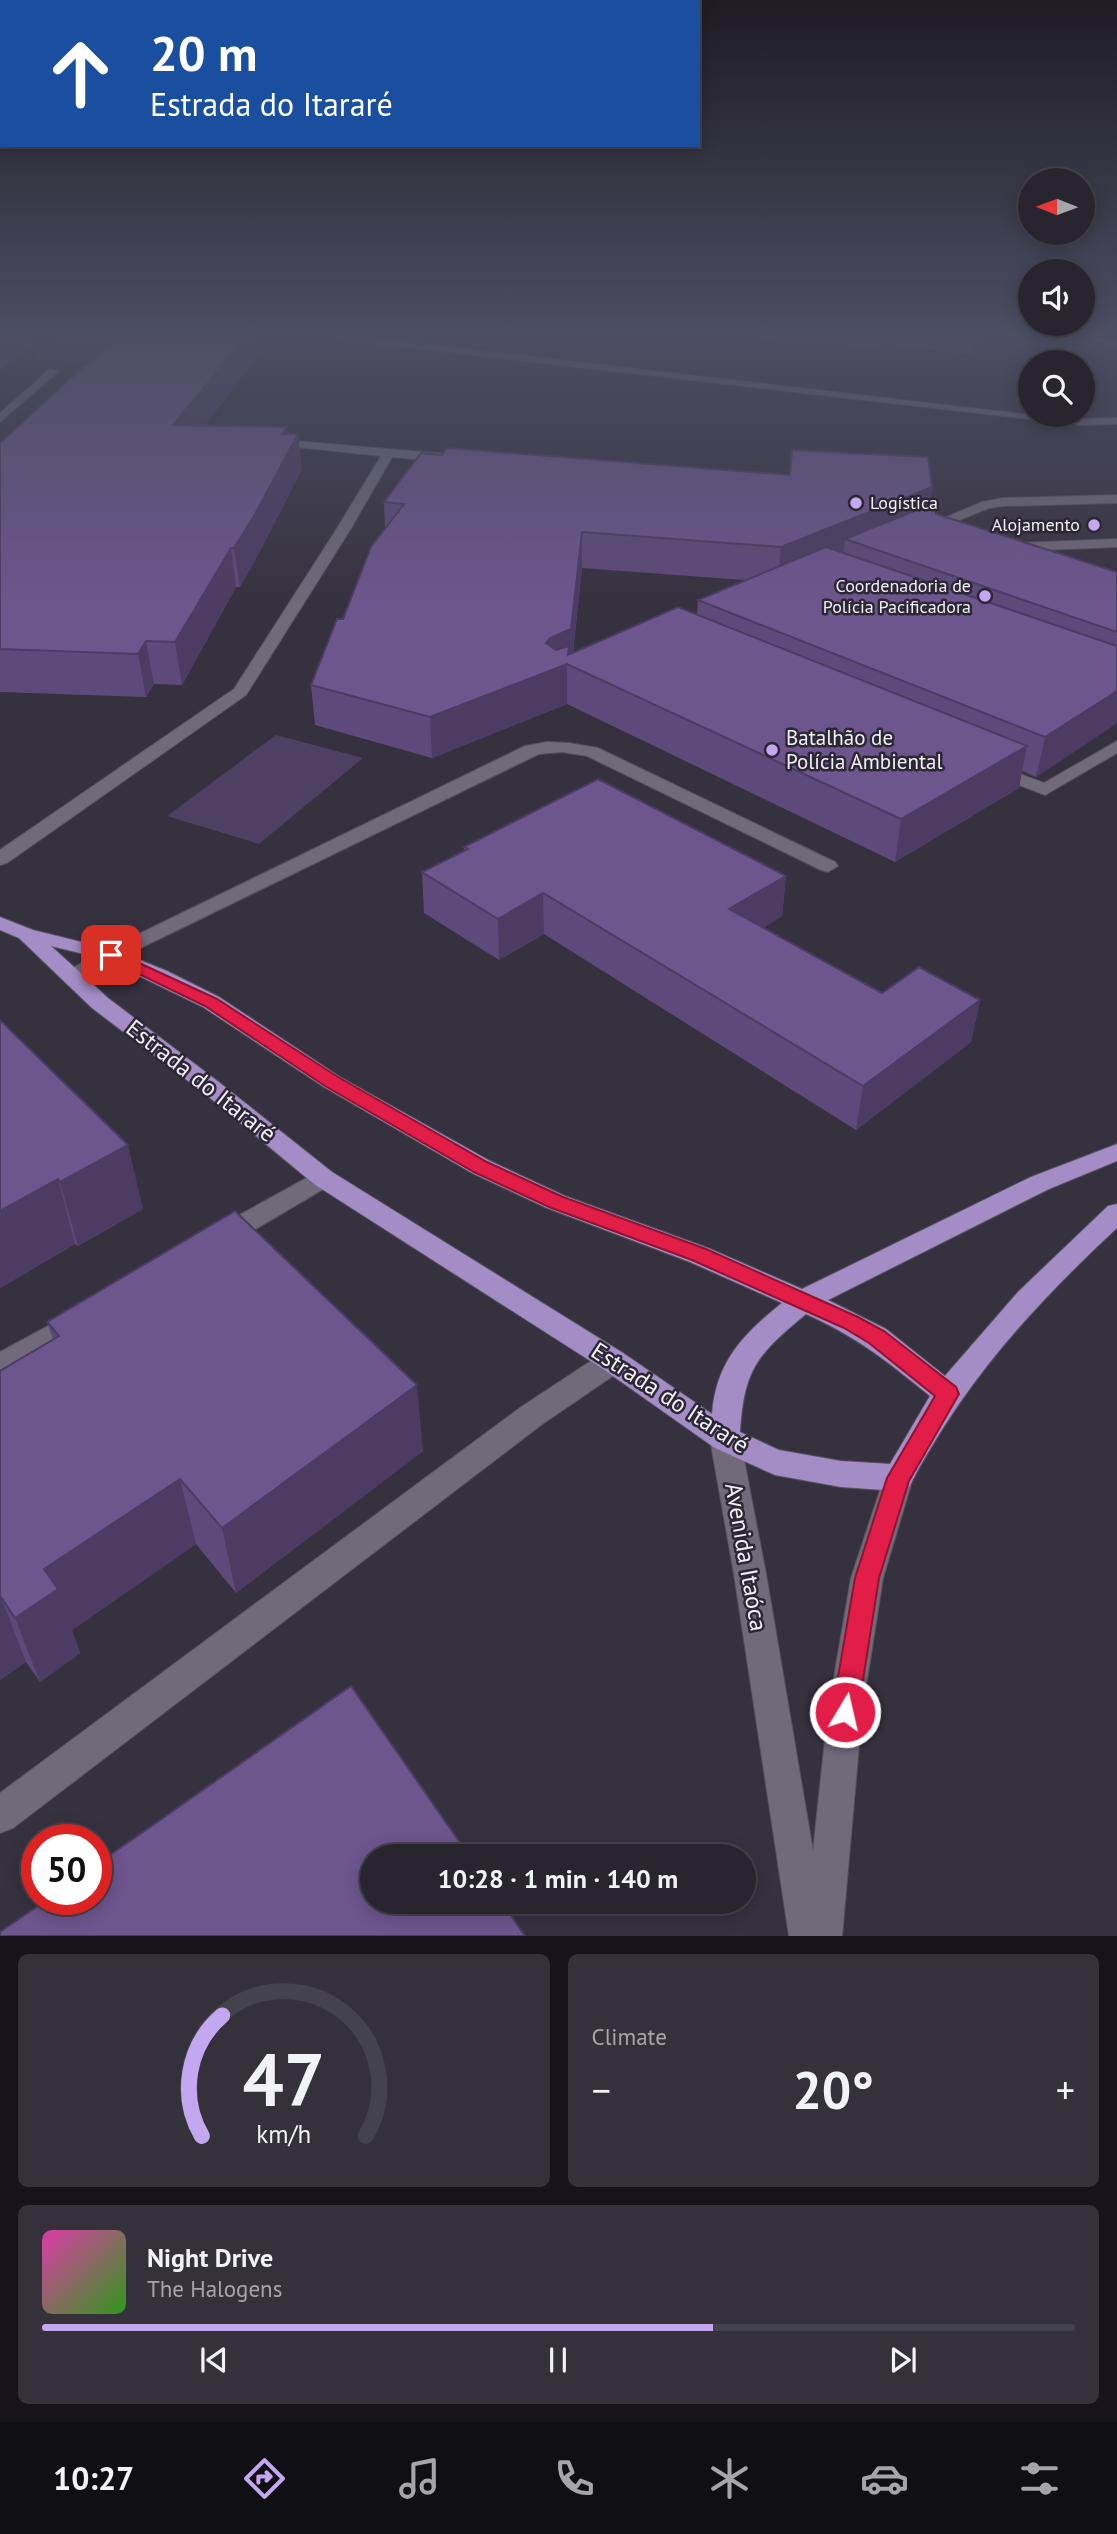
<!DOCTYPE html>
<html lang="en">
<head>
<meta charset="utf-8">
<style>
	:root { --surface:#28252f; --page:#34313b; --text:#f1f3f6; --muted:#a5a5aa; --line:#44424b; --accent:#c4a7f1 }
	body { margin:0; font-family:"PT Sans",sans-serif; background:var(--page); color:var(--text); height:100vh; display:flex; flex-direction:column; font-size:26px; white-space:nowrap }
	* { box-sizing:border-box; margin:0 }
	p { font-size:23px; color:var(--muted) }
	.icon { flex:none; width:38px; height:38px; fill:none; stroke:currentColor; stroke-width:2; stroke-linecap:round; stroke-linejoin:round }
	.map { position:relative; height:1936px; overflow:hidden }
	.panel { display:flex; flex-direction:column; gap:18px; padding:18px; background:#16141a; flex:1 }
	.panel>* { flex:none }
	.top-card { position:absolute; left:0px; top:0px; width:700px; height:147px; box-shadow:0 4px 18px #0003,0 0 0 2px var(--line); background:#1a4fa0; color:#fff; overflow:hidden }
	.needle { width:46px; rotate:271deg }
	.controls { position:absolute; left:1018px; top:168px; display:grid; gap:14px }
	.controls a { display:grid; place-items:center; width:77px; height:77px; border-radius:50%; background:var(--surface); box-shadow:0 4px 18px #0003,0 0 0 2px var(--line); font-size:35px }
	.speed { position:absolute; left:21px; top:1824px; display:flex; gap:14px; font-size:35px; font-weight:700; text-align:center }
	.speed>* { display:grid; place-content:center; width:91px; height:91px; border-radius:50%; background:var(--surface); box-shadow:0 4px 18px #0003,0 0 0 2px var(--line); line-height:1 }
	.speed .limit { border:10px solid #d22; background:#fff; color:#111 }
	.pin { position:absolute; display:grid; place-items:center; width:60px; height:60px; color:#fff; margin:-30px; border-radius:14px; box-shadow:0 4px 10px #0006 }
	.me { position:absolute; width:77px; margin:-38px; rotate:9deg; stroke-linejoin:round; filter:drop-shadow(0 0 5px #0008) }
	.turn { display:flex; align-items:center; gap:24px; height:147px; padding:0 35px; font-size:32px }
	.turn .icon { width:91px; height:91px; stroke-width:2.5 }
	.turn b { display:block; font-size:49px; line-height:60px }
	.big { font-size:52px; font-weight:600; line-height:1.1 }
	.panel .tile { flex:1; display:flex; flex-direction:column; justify-content:center; gap:10px; min-width:0; padding:0 24px; border-radius:10px; background:var(--page) }
	.panel .dial { align-items:center; gap:0 }
	.dial svg { height:182px; overflow:visible; fill:none; stroke:var(--line); stroke-width:7; stroke-linecap:round; text-anchor:middle }
	.dial text { fill:var(--text); stroke:none }
	.song { display:flex; align-items:center; gap:21px }
	.cover { width:84px; height:84px; border-radius:10px; background:linear-gradient(135deg,hsl(320 70% 55%),hsl(110 70% 35%)) }
	.played { height:7px; border-radius:4px; background:linear-gradient(90deg,var(--accent) 65%,var(--line) 65%) }
	.keys { display:flex; justify-content:space-around; direction:ltr }
	.heat { display:flex; justify-content:space-between; align-items:center; font-size:38px; direction:ltr }
	.panel .tiles { flex:1; display:grid; gap:18px; grid-template-columns:1fr 1fr }
	.tile:last-child { grid-column:span 2 }
	.trip { position:absolute; left:360px; top:1844px; width:396px; height:70px; border-radius:35px; background:var(--surface); box-shadow:0 4px 18px #0003,0 0 0 2px var(--line); font-weight:600; line-height:70px; text-align:center }
	.tabs { display:flex; height:112px; justify-content:space-around; align-items:center; background:#100f13; color:var(--muted) }
	.tabs .icon { width:49px; height:49px }
	.tabs .current { color:var(--accent) }
	.tabs b { font-size:32px; color:var(--text) }
	.map>svg:first-child { display:block }
	.green { fill:#4d4062 }
	.lines { fill:none; stroke-linecap:round; stroke-linejoin:round }
	.lane-casing { stroke:#55515d; stroke-width:2 }
	.street-casing { stroke:#55515d; stroke-width:2 }
	.secondary-casing { stroke:#55515d; stroke-width:2 }
	.primary-casing { stroke:#55515d; stroke-width:2 }
	.path { stroke:#827d89; stroke-width:2.5; stroke-dasharray:3.5 2; stroke-linecap:butt }
	.lane { fill:#706a7b; fill-rule:evenodd }
	.street { fill:#706a7b; fill-rule:evenodd }
	.secondary { fill:#706a7b; fill-rule:evenodd }
	.primary { fill:#a48dc7; fill-rule:evenodd }
	.wall { fill:#5e4a7a; fill-rule:evenodd }
	.shaded-wall { fill:#4c3c63 }
	.building { fill:#6d568e; stroke:#4c3c63; stroke-width:2 }
	.route { fill:#e11d48; stroke:#92132f; stroke-width:2 }
	.poi-dot { fill:#c4a7f1; stroke:#2c2735; stroke-width:2.5 }
	.labels { text-anchor:middle; stroke-width:5; stroke-linejoin:round; paint-order:stroke }
	.far-poi-label { font-size:18px; fill:#f2eff8; stroke:#2c2735; text-anchor:end }
	.poi-label { font-size:21px; fill:#f2eff8; stroke:#2c2735; text-anchor:start }
	.near-street-label { font-size:24px; fill:#f2eff8; stroke:#2c2735 }
</style>
</head>
<body>
<div class="map">
<svg width="1117" height="1936" viewBox="0 0 1117 1936">
	<rect width="100%" height="100%" fill="#36313f"/>
	<path class="green" d="M 59,337 L 120,337 L 94,361 L 33,360 Z
		M 276,735 L 363,758 L 259,844 L 167,816 Z"/>
	<g class="lines">
		<defs>
			<path id="lane" d="M 1088,337 L 1103,337 L 1117,341 L 1117,347 Z
				M 50,369 L 59,371 L 0,422 L 0,413 Z
				M 272,439 L 446,454 L 452,458 L 446,462 L 392,457 L 350,530 L 246,695 L 7,863 L 0,865 L 0,850 L 234,689 L 336,530 L 381,456 L 268,444 L 266,442 Z
				M 1117,495 L 1117,503 L 1003,506 L 989,508 L 930,532 L 925,533 L 918,529 L 982,502 L 1003,498 Z
				M 1117,539 L 1117,547 L 1018,551 L 1011,547 L 1018,543 Z
				M 1117,741 L 1117,753 L 1045,795 L 990,774 L 987,770 L 996,765 L 1044,783 Z
				M 547,742 L 569,743 L 598,748 L 835,862 L 838,866 L 828,872 L 821,870 L 587,756 L 562,752 L 539,754 L 118,959 L 79,982 L 65,982 L 61,977 L 65,972 L 104,951 L 525,746 Z
				M 613,1350 L 623,1353 L 627,1361 L 623,1369 L 541,1425 L 13,1828 L 0,1833 L 0,1793 L 521,1407 L 603,1353 Z"/>
			<path id="street" d="M 337,337 L 365,337 L 1031,415 L 1081,419 L 1117,418 L 1117,424 L 1081,425 L 342,340 Z
				M 323,1169 L 332,1172 L 335,1178 L 332,1184 L 232,1243 L 223,1246 L 214,1243 L 210,1236 L 214,1229 Z
				M 74,1312 L 84,1315 L 88,1323 L 84,1331 L 0,1377 L 0,1352 Z"/>
			<path id="secondary" d="M 725,1427 L 735,1430 L 740,1439 L 766,1574 L 813,1851 L 828,1712 L 851,1578 L 887,1469 L 898,1465 L 909,1469 L 913,1478 L 883,1578 L 862,1712 L 842,1936 L 789,1936 L 734,1574 L 710,1439 L 715,1430 Z"/>
			<path id="primary" d="M 0,917 L 33,930 L 118,951 L 167,971 L 219,997 L 340,1077 L 490,1161 L 565,1196 L 708,1248 L 802,1289 L 1031,1177 L 1117,1144 L 1117,1161 L 1049,1189 L 828,1300 L 886,1329 L 945,1376 L 1018,1292 L 1108,1206 L 1117,1204 L 1117,1228 C 1031,1308 964,1382 909,1487 L 898,1491 L 841,1487 L 775,1475 L 715,1448 L 603,1369 L 314,1184 L 204,1093 L 92,1008 L 19,938 L 0,930 ZM 51,946 L 104,959 L 203,1007 L 324,1087 L 472,1173 L 547,1208 L 690,1262 L 782,1303 C 743,1334 716,1362 712,1414 L 623,1353 L 332,1172 L 220,1083 L 108,998 ZM 806,1314 C 857,1337 887,1361 930,1396 L 890,1464 L 841,1461 L 779,1450 L 740,1432 C 744,1368 758,1354 806,1314 Z"/>
		</defs>
		<use href="#lane" class="lane-casing"/>
		<use href="#street" class="street-casing"/>
		<use href="#secondary" class="secondary-casing"/>
		<use href="#primary" class="primary-casing"/>
		<path class="path" d="M 764,337 L 798,341 L 817,339 L 874,347 L 887,337"/>
		<use href="#lane" class="lane"/>
		<use href="#street" class="street"/>
		<use href="#secondary" class="secondary"/>
		<use href="#primary" class="primary"/>
	</g>
	<path class="wall" d="M 773,337 L 799,337 L 795,340 Z
		M 806,337 L 991,337 L 971,355 L 872,342 L 868,345 Z
		M 262,351 L 205,425 L 287,434 L 302,469 L 258,555 L 240,587 L 236,587 L 182,685 L 154,684 L 146,697 L 0,692 L 0,443 Z
		M 932,487 L 930,505 L 936,514 L 1117,572 L 1117,723 L 1036,777 L 1022,771 L 1019,788 L 895,862 L 567,704 L 432,758 L 315,725 L 311,685 L 385,528 L 384,502 ZM 582,568 L 744,580 L 698,600 L 697,614 L 573,653 Z
		M 464,847 L 786,876 L 782,916 L 763,928 L 882,993 L 980,1000 L 971,1042 L 856,1130 L 544,934 L 499,960 L 424,913 L 422,872 L 464,851 Z
		M 0,1020 L 143,1209 L 78,1246 L 75,1244 L 0,1288 Z
		M 47,1322 L 423,1451 L 236,1593 L 196,1544 L 72,1630 L 80,1653 L 40,1682 L 26,1662 L 0,1680 L 0,1371 L 53,1340 Z"/>
	<path class="shaded-wall" d="M 4,337 L 39,337 L 0,371 L 0,340 Z
		M 242,337 L 260,337 L 262,351 L 178,460 L 173,425 Z
		M 869,337 L 873,337 L 872,342 L 868,345 Z
		M 974,337 L 991,337 L 971,355 Z
		M 287,427 L 289,451 L 298,434 L 302,469 L 258,555 L 240,587 L 234,548 L 282,434 Z
		M 932,487 L 927,522 L 845,539 L 843,556 L 778,583 L 781,547 Z
		M 582,532 L 582,568 L 571,668 L 571,666 L 567,664 L 567,704 L 432,758 L 430,717 L 546,643 Z
		M 231,548 L 236,587 L 182,685 L 175,642 Z
		M 146,641 L 154,684 L 146,697 L 138,654 Z
		M 1117,691 L 1117,723 L 1036,777 L 1045,737 Z
		M 1027,746 L 1019,788 L 895,862 L 901,819 Z
		M 786,876 L 782,916 L 726,950 L 729,909 Z
		M 543,893 L 544,934 L 499,960 L 498,919 Z
		M 980,1000 L 971,1042 L 856,1130 L 863,1086 Z
		M 128,1145 L 143,1209 L 78,1246 L 60,1182 Z
		M 58,1179 L 75,1244 L 0,1288 L 0,1211 Z
		M 417,1385 L 423,1451 L 236,1593 L 222,1528 Z
		M 180,1479 L 196,1544 L 72,1630 L 80,1653 L 40,1682 L 15,1618 L 44,1569 Z
		M 1,1597 L 26,1662 L 0,1680 L 0,1598 Z"/>
	<path class="building" d="M 116,337 L 246,337 L 173,425 L 287,427 L 282,434 L 298,434 L 254,516 L 234,548 L 231,548 L 175,642 L 146,641 L 138,654 L 0,649 L 0,443 Z
		M 447,448 L 790,475 L 792,450 L 928,457 L 932,487 L 781,547 L 582,532 L 571,629 L 550,638 L 546,643 L 556,650 L 569,646 L 568,655 L 678,607 L 1027,746 L 901,819 L 567,664 L 430,717 L 311,685 L 337,619 L 343,619 L 371,547 L 404,504 L 384,502 L 421,453 L 442,455 Z
		M 934,503 L 936,514 L 1117,572 L 1117,632 L 845,539 Z
		M 826,547 L 1117,646 L 1117,691 L 1045,737 L 698,600 Z
		M 598,779 L 786,876 L 729,909 L 882,993 L 919,967 L 980,1000 L 863,1086 L 543,893 L 498,919 L 422,872 L 468,849 L 464,847 Z
		M 0,1020 L 128,1145 L 60,1182 L 58,1179 L 0,1211 Z
		M 235,1211 L 417,1385 L 222,1528 L 180,1479 L 44,1569 L 58,1589 L 15,1618 L 1,1597 L 0,1598 L 0,1371 L 59,1336 L 47,1322 Z
		M 351,1686 L 470,1857 L 373,1857 L 373,1902 L 502,1902 L 525,1936 L 0,1936 L 0,1932 L 48,1899 L 96,1899 L 96,1865 Z"/>
	<linearGradient id="sky" x2="0" y2="1"><stop stop-color="#1e1b23"/><stop offset="0.55" stop-color="#4c4e63"/><stop offset="1" stop-color="#4c4e63" stop-opacity="0"/></linearGradient>
	<rect width="1117" height="608" fill="url(#sky)"/>
	<path class="route" d="M 111,950 L 217,999 L 338,1077 L 487,1162 L 563,1197 L 706,1249 L 858,1317 L 884,1331 L 956,1387 L 959,1394 L 909,1481 L 879,1578 L 858,1712 L 854,1721 L 845,1725 L 836,1721 L 832,1712 L 855,1578 L 887,1478 L 935,1396 L 869,1343 L 844,1328 L 692,1260 L 549,1207 L 474,1172 L 325,1086 L 205,1006 L 106,958 L 104,955 Z"/>
	<g class="poi-dot">
		<circle cx="856" cy="503" r="7"/>
		<circle cx="1094" cy="525" r="7"/>
		<circle cx="985" cy="596" r="7"/>
		<circle cx="772" cy="750" r="7"/>
	</g>
	<g class="labels">
		<g class="far-poi-label">
			<text x="870" y="509" text-anchor="start">Logística</text>
			<text x="1080" y="531">Alojamento</text>
			<text x="971" y="592">Coordenadoria de<tspan x="971" dy="21">Polícia Pacificadora</tspan></text>
		</g>
		<g class="poi-label">
			<text x="786" y="745">Batalhão de<tspan x="786" dy="24">Polícia Ambiental</tspan></text>
		</g>
		<g class="near-street-label">
			<text transform="translate(201 1081) rotate(38)" y="8">Estrada do Itararé</text>
			<text transform="translate(670 1398) rotate(33)" y="8">Estrada do Itararé</text>
			<text transform="translate(746 1557) rotate(80)" y="8">Avenida Itaóca</text>
		</g>
	</g>
</svg>
<div class="controls">
<a><svg class="needle" viewBox="-14 -14 28 28"><path d="M0-13l5 13h-10z" fill="#e53935"/><path d="M0 13l5-13h-10z" fill="#a5a5aa"/></svg></a>
<a><svg class="icon" aria-label="sound" viewBox="0 0 24 24"><path d="M4 9h4l5-4v14l-5-4H4zM17 9q2 3 0 6"/></svg></a>
<a><svg class="icon" aria-label="search" viewBox="0 0 24 24"><circle cx="10" cy="10" r="6"/><path d="M15 15l6 6"/></svg></a>
</div>
<div class="speed"><div class="limit">50</div></div>
<div class="pin" style="left:111px;top:955px;background:#d93025"><svg class="icon" aria-label="arrive" viewBox="0 0 24 24"><path d="M6 21V4h12l-3 4 3 4H6"/></svg></div>
<svg class="me" style="left:845px;top:1712px" viewBox="-20 -20 40 40"><circle r="17" fill="#e11d48" stroke="#fff" stroke-width="3"/><path d="M0-11L8 9 0 5-8 9z" fill="#fff"/></svg>
<div class="trip">10:28 · 1 min · 140 m</div>
<div class="top-card">
<div class="turn"><svg class="icon" aria-label="ahead" viewBox="0 0 24 24"><path d="M12 20V5M6 11l6-6 6 6"/></svg><div><b>20 m</b>Estrada do Itararé</div></div>
</div>
</div>
<section class="panel">
<div class="tiles">
<div class="tile dial"><svg viewBox="0 0 100 80">
<path d="M14 69A42 42 0 1 1 86 69"/>
<path d="M14 69A42 42 0 0 1 23 16" stroke="#c4a7f1"/>
<text x="50" y="56" font-size="32" font-weight="700">47</text>
<text x="50" y="72" font-size="11">km/h</text>
</svg></div>
<div class="tile"><p>Climate</p>
<div class="heat"><a>−</a><b class="big">20°</b><a>+</a></div>
</div>
<div class="tile">
<div class="song"><i class="cover"></i><div><b>Night Drive</b><p>The Halogens</p></div></div>
<div class="played"></div>
<div class="keys"><svg class="icon" aria-label="previous" viewBox="0 0 24 24"><path d="M18 5L8 12l10 7zM5 5v14"/></svg><svg class="icon" aria-label="pause" viewBox="0 0 24 24"><path d="M8 5v14M16 5v14"/></svg><svg class="icon" aria-label="next" viewBox="0 0 24 24"><path d="M6 5l10 7-10 7zM19 5v14"/></svg></div>
</div>
</div>
</section>
<nav class="tabs">
<b>10:27</b>
<svg class="icon current" aria-label="directions" viewBox="0 0 24 24"><path d="M12 3l9 9-9 9-9-9zM9 14v-3h6M13 9l2 2-2 2"/></svg>
<svg class="icon" aria-label="music" viewBox="0 0 24 24"><path d="M9 18V5l10-2v13"/><circle cx="6" cy="18" r="3"/><circle cx="16" cy="16" r="3"/></svg>
<svg class="icon" aria-label="phone" viewBox="0 0 24 24"><path d="M5 4h4l2 5-3 2q2 4 5 5l2-3 5 2v4C11 20 4 13 5 4z"/></svg>
<svg class="icon" aria-label="climate" viewBox="0 0 24 24"><path d="M12 3v18M4 7l16 10M4 17L20 7"/></svg>
<svg class="icon" aria-label="car" viewBox="0 0 24 24"><path d="M5 17H2v-5l4-1 3-4h7l3 4 3 1v5h-3M9 17h6M6 11h13"/><circle cx="7" cy="17" r="2"/><circle cx="17" cy="17" r="2"/></svg>
<svg class="icon" aria-label="filters" viewBox="0 0 24 24"><path d="M4 7h16M4 17h16"/><circle cx="9" cy="7" r="2"/><circle cx="15" cy="17" r="2"/></svg>
</nav>
</body>
</html>
